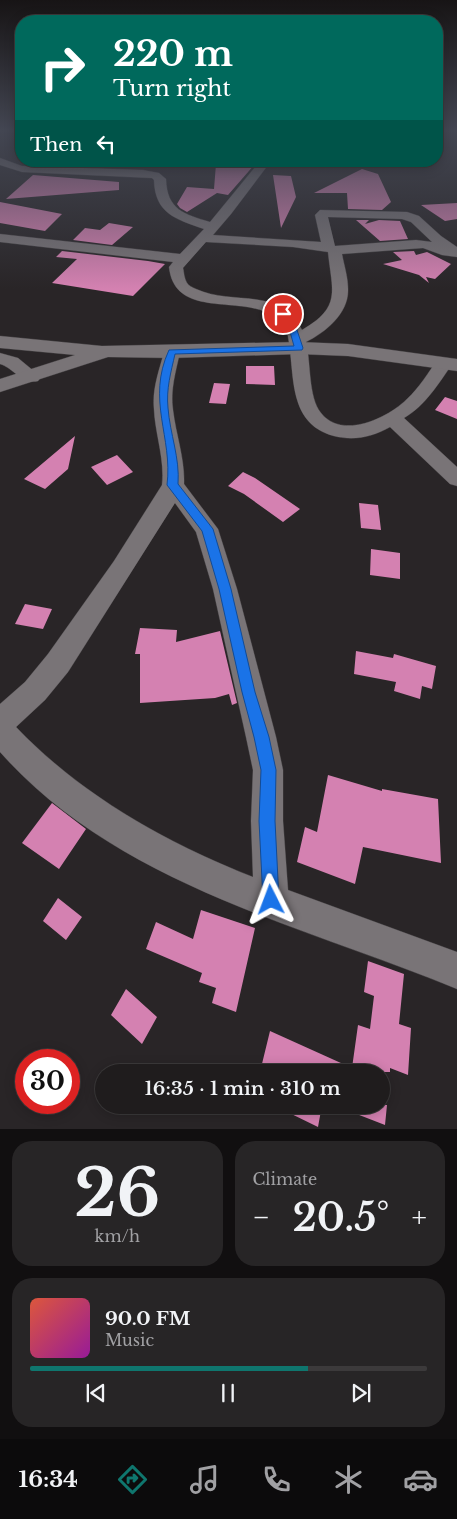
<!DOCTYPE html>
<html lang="en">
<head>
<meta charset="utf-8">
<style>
	:root { --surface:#1f1c1d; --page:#272526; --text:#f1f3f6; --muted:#a1a1a4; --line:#3c3a3b; --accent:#0f766e }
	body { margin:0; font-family:"Libre Baskerville",serif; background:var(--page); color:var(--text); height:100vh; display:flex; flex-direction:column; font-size:19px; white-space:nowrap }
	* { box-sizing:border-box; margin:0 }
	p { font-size:16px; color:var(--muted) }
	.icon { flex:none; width:28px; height:28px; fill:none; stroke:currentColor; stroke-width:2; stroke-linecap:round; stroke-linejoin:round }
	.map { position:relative; height:1129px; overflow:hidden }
	.sheet { display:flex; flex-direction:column; gap:12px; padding:12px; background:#110f10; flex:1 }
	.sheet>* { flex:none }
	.hud { position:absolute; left:15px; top:15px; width:428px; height:152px; border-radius:20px; box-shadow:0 2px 12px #0003,0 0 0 1px var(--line); background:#00695c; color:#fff; overflow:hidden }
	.speed { position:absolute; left:15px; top:1049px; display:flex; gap:10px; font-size:25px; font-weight:700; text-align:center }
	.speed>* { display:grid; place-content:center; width:65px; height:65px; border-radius:50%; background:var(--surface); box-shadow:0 2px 12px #0003,0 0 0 1px var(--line); line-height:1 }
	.speed .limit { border:8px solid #d22; background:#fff; color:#111 }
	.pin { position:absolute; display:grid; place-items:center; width:42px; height:42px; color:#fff; margin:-21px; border:2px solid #fff; border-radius:50%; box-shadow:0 1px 5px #0007 }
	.me { position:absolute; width:55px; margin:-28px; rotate:357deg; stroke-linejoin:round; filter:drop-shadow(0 0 4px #0008) }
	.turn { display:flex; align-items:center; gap:18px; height:105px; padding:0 15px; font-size:22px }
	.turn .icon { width:65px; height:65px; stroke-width:2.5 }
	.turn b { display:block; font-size:35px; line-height:42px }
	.then { display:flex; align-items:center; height:48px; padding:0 15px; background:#0003; gap:10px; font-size:19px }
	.big { font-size:38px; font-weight:600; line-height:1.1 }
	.sheet .tile { flex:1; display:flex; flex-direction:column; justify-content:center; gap:8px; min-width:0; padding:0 18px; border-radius:20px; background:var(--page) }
	.sheet .dial { align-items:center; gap:0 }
	.dial b { font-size:65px; line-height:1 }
	.song { display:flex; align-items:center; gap:15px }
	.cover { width:60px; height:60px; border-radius:8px; background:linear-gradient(135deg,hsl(10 70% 55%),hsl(300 70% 35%)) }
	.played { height:5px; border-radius:2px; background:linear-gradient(90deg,var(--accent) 70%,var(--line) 70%) }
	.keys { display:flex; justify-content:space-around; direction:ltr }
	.heat { display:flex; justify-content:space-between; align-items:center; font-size:28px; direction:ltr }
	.sheet .tiles { flex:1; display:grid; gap:12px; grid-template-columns:1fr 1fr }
	.tile:last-child { grid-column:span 2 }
	.trip { position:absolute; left:95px; top:1064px; width:295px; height:50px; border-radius:25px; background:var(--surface); box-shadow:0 2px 12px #0003,0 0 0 1px var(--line); font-weight:600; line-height:50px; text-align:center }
	.tabs { display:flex; height:80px; justify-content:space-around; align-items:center; background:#0c0b0c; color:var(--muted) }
	.tabs .icon { width:35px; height:35px }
	.tabs .on { color:var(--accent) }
	.tabs b { font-size:22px; color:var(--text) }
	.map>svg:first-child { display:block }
	.building { fill:#d481b1 }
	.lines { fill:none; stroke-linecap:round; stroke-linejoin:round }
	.street-casing { stroke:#444143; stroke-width:1 }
	.secondary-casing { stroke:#444143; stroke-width:1 }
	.street { fill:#797477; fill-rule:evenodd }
	.secondary { fill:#797477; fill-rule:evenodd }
	.route { fill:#1a73e8; stroke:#114b97 }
</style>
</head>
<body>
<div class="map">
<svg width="457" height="1129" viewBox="0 0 457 1129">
	<rect width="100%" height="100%" fill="#292527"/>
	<path class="building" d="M 216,164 L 255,164 L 228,195 L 217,193 L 187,212 L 180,208 L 177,204 L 187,187 L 214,189 Z
		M 362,169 L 378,174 L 391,202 L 382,210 L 348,209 L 347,193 L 314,193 Z
		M 33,175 L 119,182 L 119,190 L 6,199 Z
		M 273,175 L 291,176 L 296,197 L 281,228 Z
		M 0,202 L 62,214 L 45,231 L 0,223 Z
		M 457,203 L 457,219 L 445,221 L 421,205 Z
		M 356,220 L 369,220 L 365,224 L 379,220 L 400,221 L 408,239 L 380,241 Z
		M 109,223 L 133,227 L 112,245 L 73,240 L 85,228 L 100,230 Z
		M 62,251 L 148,261 L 165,264 L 133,296 L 52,283 L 77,259 L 56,257 Z
		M 414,251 L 416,255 L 427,252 L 451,264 L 435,279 L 426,277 L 429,283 L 419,275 L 383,264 L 402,260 L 393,252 Z
		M 246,366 L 274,366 L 275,385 L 246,384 Z
		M 214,383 L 230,384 L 226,404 L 209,403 Z
		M 445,397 L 457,401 L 457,419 L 435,410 Z
		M 75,436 L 68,469 L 45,489 L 24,479 Z
		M 117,455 L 133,472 L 107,485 L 91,467 Z
		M 243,472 L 255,478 L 300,509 L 283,522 L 244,494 L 228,486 Z
		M 359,503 L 378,505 L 381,530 L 361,528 Z
		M 371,549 L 400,553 L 400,579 L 370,575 Z
		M 25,604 L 52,609 L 43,629 L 15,624 Z
		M 140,628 L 177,630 L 176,642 L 220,631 L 237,703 L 232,705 L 229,694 L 215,698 L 140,703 L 140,654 L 135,654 Z
		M 356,651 L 393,658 L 394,654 L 436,666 L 432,689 L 422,686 L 420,699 L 394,691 L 396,682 L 354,674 Z
		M 328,775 L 382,791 L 382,789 L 438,799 L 441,863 L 363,847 L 355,884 L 297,862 L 305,827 L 317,832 Z
		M 52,803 L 86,829 L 59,869 L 22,843 Z
		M 58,898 L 82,917 L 66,940 L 43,921 Z
		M 201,910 L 255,928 L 236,1012 L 212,1003 L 216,988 L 199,982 L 202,973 L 146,949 L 156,922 L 193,939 Z
		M 368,961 L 404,974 L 399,1024 L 411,1028 L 408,1075 L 390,1068 L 390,1072 L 260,1072 L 270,1031 L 352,1068 L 358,1025 L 370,1029 L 374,996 L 364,992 Z
		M 126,989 L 157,1017 L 142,1044 L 111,1015 Z
		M 273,1105 L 322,1105 L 318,1127 Z
		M 336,1105 L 387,1105 L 385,1125 L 336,1106 Z"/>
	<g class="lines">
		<defs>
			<path id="street" d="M 0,158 L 22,166 L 143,170 L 159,173 L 166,179 C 167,210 184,214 210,222 L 260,161 L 271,161 L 231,214 L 213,235 L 321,242 L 315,215 L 320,210 L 407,212 L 419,216 L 441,236 L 457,247 L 457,257 L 442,255 L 423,248 L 342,254 C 344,265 348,277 348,289 C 349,313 326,332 306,342 C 311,362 308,397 321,413 C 342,440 388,418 407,399 C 419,388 428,373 438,359 L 444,358 L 450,359 L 453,363 C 438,384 426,405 404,418 L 457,467 L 457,486 L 450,484 L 390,427 C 372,437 354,441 334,436 C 285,423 296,370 287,332 C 265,283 176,329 169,267 L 173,262 L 0,242 L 0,234 L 180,254 L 204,229 C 176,219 155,214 154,180 L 152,178 L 22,172 L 0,165 ZM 328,217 L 402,219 L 411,222 L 432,242 L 416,240 L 335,246 ZM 206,242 L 293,247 L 328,252 C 332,291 342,307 302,330 C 281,286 233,306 196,289 C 192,287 189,286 187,283 C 184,278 184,272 183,268 Z
				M 172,347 L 178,348 L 180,352 C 176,371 170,390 173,410 C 176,435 185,459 184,484 L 218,529 L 237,589 L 276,737 L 283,770 L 283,821 L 288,890 L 457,952 L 457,989 C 301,925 117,884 0,752 L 0,704 L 25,682 L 48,654 L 114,561 L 162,485 C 165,459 155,434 154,409 C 152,389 159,371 164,352 L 166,348 ZM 175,503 L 196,532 L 213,589 L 246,737 L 253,770 L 251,821 L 253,877 C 166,843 81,795 16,727 L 45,700 L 68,672 Z
				M 0,353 L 18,358 L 41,377 L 38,381 C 22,385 14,368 0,364 Z"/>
			<path id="secondary" d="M 0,336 L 102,346 L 299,342 L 348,344 L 457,359 L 457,371 L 348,356 L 299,354 L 172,358 L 108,357 L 0,392 L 0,379 L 75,355 L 0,348 Z"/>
		</defs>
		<use href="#street" class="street-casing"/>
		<use href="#secondary" class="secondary-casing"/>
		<use href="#street" class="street"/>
		<use href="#secondary" class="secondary"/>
	</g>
	<linearGradient id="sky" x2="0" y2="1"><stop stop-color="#171415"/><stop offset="0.45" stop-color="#434652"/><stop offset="1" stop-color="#434652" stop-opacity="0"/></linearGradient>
	<rect width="457" height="289" fill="url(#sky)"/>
	<path class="route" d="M 280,312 L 285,312 L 294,321 L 303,348 L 302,350 L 175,354 C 171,372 166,389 168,408 C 170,434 180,458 178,484 L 213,529 L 231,589 L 255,692 L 269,737 L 276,770 L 275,821 L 279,900 L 277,906 L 271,909 L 265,906 L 263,900 L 259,821 L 261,770 L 254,737 L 242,692 L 219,589 L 202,531 L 167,485 C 173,437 146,400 169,350 L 294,346 L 287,321 L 280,315 Z"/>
</svg>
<div class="speed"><div class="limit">30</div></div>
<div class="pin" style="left:283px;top:314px;background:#d93025"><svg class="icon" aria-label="arrive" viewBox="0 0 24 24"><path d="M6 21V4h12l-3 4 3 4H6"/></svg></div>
<svg class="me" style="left:271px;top:900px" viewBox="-20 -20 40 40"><path d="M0-17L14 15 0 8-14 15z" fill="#1a73e8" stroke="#fff" stroke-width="4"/></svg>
<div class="trip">16:35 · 1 min · 310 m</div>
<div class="hud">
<div class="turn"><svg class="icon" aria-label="right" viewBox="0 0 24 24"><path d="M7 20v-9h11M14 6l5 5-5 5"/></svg><div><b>220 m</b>Turn right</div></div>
<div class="then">Then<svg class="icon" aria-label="left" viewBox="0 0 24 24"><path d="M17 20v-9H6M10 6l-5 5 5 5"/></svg></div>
</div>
</div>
<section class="sheet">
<div class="tiles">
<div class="tile dial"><b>26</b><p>km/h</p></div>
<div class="tile"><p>Climate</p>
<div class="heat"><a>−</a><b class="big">20.5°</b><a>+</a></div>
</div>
<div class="tile">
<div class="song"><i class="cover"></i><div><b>90.0 FM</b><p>Music</p></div></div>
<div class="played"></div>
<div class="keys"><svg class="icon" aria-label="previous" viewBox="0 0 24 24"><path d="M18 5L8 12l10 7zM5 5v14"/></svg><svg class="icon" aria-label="pause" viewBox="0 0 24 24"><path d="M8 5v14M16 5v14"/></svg><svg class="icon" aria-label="next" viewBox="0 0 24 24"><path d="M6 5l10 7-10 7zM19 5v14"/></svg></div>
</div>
</div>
</section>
<nav class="tabs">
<b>16:34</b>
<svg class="icon on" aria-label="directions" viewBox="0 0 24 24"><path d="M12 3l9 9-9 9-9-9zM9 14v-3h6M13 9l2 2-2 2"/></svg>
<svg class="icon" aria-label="music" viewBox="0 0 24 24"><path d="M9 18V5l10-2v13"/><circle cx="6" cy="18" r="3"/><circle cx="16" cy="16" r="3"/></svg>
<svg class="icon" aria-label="phone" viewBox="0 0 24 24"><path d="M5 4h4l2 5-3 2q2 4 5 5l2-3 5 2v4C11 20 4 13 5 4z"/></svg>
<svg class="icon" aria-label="climate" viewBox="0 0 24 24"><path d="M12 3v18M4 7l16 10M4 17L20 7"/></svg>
<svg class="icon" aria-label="car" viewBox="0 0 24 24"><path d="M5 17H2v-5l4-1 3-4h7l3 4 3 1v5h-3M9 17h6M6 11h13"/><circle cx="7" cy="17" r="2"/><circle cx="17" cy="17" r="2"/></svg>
</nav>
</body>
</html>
